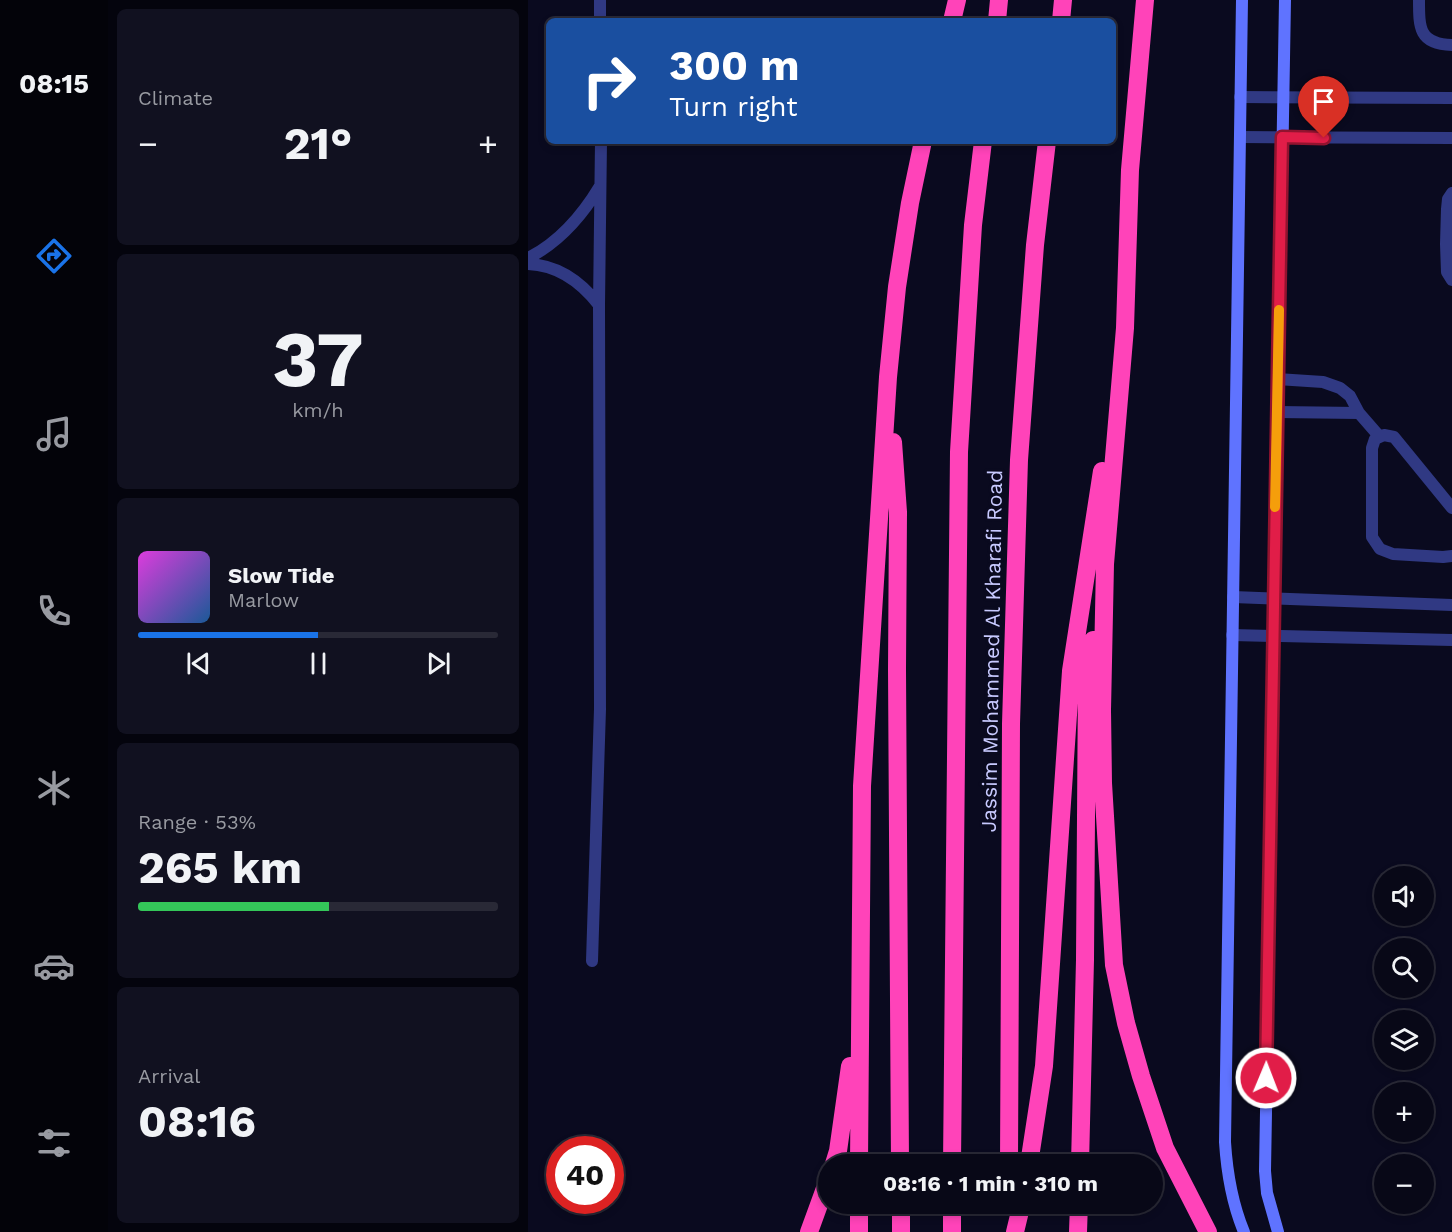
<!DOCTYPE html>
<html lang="en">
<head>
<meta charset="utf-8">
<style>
	:root { --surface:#080817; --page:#111120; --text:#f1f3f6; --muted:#989aa1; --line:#292936; --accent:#1a73e8 }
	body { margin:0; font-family:"Work Sans",sans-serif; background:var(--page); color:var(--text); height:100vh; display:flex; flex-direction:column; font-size:22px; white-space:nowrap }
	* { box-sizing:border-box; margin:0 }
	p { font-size:20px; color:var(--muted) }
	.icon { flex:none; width:33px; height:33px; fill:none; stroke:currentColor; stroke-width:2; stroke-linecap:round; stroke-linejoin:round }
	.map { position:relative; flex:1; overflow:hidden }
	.details { display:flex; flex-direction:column; gap:9px; padding:9px; background:#04040d; width:420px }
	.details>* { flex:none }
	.banner { position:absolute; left:18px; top:18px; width:570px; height:126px; border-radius:9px; box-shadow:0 3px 9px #0003,0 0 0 2px var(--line); background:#1a4fa0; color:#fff; overflow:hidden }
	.buttons { position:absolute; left:846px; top:866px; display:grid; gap:12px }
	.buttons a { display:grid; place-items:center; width:60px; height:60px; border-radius:50%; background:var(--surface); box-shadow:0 3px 9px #0003,0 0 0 2px var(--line); font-size:30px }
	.speed { position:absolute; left:18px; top:1136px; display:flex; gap:12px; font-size:30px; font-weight:700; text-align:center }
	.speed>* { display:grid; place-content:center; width:78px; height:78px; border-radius:50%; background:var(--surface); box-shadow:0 3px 9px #0003,0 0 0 2px var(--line); line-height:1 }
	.speed .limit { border:9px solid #d22; background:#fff; color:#111 }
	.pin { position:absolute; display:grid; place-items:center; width:51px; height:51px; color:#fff; margin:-62px -26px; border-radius:50% 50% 50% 0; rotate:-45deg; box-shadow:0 0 6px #0007 }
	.pin .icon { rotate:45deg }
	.me { position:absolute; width:66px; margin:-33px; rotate:1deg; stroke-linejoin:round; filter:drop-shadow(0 0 4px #0008) }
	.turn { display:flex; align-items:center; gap:21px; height:126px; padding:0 24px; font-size:27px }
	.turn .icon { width:78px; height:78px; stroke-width:2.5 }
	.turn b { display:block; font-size:42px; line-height:51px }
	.big { font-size:45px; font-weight:700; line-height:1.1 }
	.details .widget { flex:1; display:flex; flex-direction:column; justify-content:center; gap:9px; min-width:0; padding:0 21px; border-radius:9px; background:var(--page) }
	.details .dial { align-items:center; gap:0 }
	.dial b { font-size:78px; line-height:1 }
	.song { display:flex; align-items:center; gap:18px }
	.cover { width:72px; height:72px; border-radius:9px; background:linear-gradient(135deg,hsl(300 70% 55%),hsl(210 70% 35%)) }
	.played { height:6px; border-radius:3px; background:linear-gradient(90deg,var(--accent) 50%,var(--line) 50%) }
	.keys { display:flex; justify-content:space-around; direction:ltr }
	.heat { display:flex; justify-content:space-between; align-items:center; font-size:33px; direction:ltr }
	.charge { height:9px; border-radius:4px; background:linear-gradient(90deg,#34c759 53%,var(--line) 0) }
	.trip { position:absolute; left:290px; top:1154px; width:345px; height:60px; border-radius:30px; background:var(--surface); box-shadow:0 3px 9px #0003,0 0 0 2px var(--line); font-weight:700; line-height:60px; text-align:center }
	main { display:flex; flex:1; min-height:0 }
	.tabs { display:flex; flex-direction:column; width:108px; justify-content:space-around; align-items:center; background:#030309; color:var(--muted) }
	.tabs .icon { width:42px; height:42px }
	.tabs .selected { color:var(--accent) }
	.tabs b { font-size:27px; color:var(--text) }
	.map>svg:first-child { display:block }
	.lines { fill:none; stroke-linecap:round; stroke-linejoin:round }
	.lane { stroke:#303983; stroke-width:12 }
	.secondary { stroke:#5f73ff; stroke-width:12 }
	.highway { stroke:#ff43b9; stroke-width:18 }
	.route-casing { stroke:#92132f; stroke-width:15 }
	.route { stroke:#e11d48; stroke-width:10 }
	.slow { stroke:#f59e0b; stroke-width:10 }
	.labels { text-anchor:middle; stroke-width:6; stroke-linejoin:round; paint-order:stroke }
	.street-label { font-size:21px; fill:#c8caff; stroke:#0a0a1f }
</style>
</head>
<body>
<main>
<nav class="tabs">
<b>08:15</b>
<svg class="icon selected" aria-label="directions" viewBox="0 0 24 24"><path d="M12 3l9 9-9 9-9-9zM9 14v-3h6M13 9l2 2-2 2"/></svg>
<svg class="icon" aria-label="music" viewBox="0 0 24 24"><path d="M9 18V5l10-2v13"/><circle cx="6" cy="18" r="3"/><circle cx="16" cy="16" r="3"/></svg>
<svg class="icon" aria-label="phone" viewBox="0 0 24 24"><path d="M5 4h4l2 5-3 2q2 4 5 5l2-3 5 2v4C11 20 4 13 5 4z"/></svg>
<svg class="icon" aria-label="climate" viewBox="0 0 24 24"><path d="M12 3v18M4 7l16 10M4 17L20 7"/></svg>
<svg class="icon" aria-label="car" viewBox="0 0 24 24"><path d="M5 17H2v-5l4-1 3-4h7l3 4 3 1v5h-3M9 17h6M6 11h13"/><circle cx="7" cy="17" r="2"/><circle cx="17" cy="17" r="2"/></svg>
<svg class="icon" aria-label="filters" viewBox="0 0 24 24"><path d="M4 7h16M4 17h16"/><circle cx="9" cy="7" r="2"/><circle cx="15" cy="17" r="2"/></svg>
</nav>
<section class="details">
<div class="widget"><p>Climate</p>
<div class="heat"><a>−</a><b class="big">21°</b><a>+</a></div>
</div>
<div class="widget dial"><b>37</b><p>km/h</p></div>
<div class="widget">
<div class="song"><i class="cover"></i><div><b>Slow Tide</b><p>Marlow</p></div></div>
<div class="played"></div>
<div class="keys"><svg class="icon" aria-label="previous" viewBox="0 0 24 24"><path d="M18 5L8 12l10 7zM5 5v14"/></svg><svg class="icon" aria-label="pause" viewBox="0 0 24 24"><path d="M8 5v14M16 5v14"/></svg><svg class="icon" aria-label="next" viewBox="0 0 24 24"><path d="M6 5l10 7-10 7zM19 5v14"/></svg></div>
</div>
<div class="widget"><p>Range · 53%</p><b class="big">265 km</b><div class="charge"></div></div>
<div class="widget"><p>Arrival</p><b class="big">08:16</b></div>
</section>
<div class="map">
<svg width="924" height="1232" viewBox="0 0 924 1232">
	<rect width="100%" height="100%" fill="#0a0a1f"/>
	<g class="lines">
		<path class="lane" d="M 72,0 L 72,21
			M 891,0 C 891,28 891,44 924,45
			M 712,97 L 924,98
			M 712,137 L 924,138
			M 924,193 L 920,199 L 919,209 L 918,244 L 919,272 L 924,280
			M 0,258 C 32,242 54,216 72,186
			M 0,264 C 30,265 53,282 71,305
			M 749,379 L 795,382 L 812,388 L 822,396 L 831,413 L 851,436
			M 749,412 L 831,413
			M 924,508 L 866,437 L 856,435 L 847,439 L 844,448 L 844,537 L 852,549 L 865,554 L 915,557 L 924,556
			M 705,597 L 924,605
			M 704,635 L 924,640
			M 64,961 L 72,709 L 71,305 L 73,141"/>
		<path class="secondary" d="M 714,0 L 697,1142 C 699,1174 704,1203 716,1232
			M 750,1232 L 739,1193 L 737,1171 L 757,0"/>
		<path class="highway" d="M 617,0 L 602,170 L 597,328 L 577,564 L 574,710 L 575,783 L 586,965 L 598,1023 L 613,1076 L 637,1148 L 680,1232
			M 424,21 L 429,0
			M 469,21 L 471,0
			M 533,21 L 535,0
			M 365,442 L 370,512 L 369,669 L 372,1164
			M 306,1164 L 310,1151 L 322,1066
			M 331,1164 L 334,786 L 360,377 L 369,287 L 382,203 L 395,141
			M 424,1164 L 431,452 L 445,225 L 455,141
			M 481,1164 L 483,724 L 491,460 L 507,245 L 519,141
			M 501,1164 L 516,1066 L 543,671 L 574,471
			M 552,1164 L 557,960 L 559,676 L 565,640
			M 373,1203 L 373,1232
			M 281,1232 L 300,1180
			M 331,1232 L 331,1203
			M 424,1232 L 424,1203
			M 487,1232 L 494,1203
			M 550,1232 L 551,1203"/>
	</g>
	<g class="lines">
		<defs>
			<path id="route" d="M 738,1078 L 754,137 L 796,138"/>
		</defs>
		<use href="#route" class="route-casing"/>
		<use href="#route" class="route"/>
		<path class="slow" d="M 747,507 L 751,310"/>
	</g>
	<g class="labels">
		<g class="street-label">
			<text transform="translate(464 651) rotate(-89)" y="7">Jassim Mohammed Al Kharafi Road</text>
		</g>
	</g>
</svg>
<div class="buttons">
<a><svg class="icon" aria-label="sound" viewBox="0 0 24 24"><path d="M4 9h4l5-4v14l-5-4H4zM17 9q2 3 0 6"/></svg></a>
<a><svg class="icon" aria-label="search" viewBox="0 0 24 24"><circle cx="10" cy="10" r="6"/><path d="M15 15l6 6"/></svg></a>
<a><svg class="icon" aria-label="layers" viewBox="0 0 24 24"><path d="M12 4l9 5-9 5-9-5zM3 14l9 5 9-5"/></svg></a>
<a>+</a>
<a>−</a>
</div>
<div class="speed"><div class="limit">40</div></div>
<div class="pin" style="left:796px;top:138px;background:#d93025"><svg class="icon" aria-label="arrive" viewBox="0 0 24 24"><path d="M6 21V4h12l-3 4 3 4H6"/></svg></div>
<svg class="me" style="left:738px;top:1078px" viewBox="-20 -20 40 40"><circle r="17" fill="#e11d48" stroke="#fff" stroke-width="3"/><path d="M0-11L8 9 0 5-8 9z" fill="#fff"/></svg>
<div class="trip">08:16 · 1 min · 310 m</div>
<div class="banner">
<div class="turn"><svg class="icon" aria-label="right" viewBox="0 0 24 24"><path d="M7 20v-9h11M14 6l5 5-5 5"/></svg><div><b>300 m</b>Turn right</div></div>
</div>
</div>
</main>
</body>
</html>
